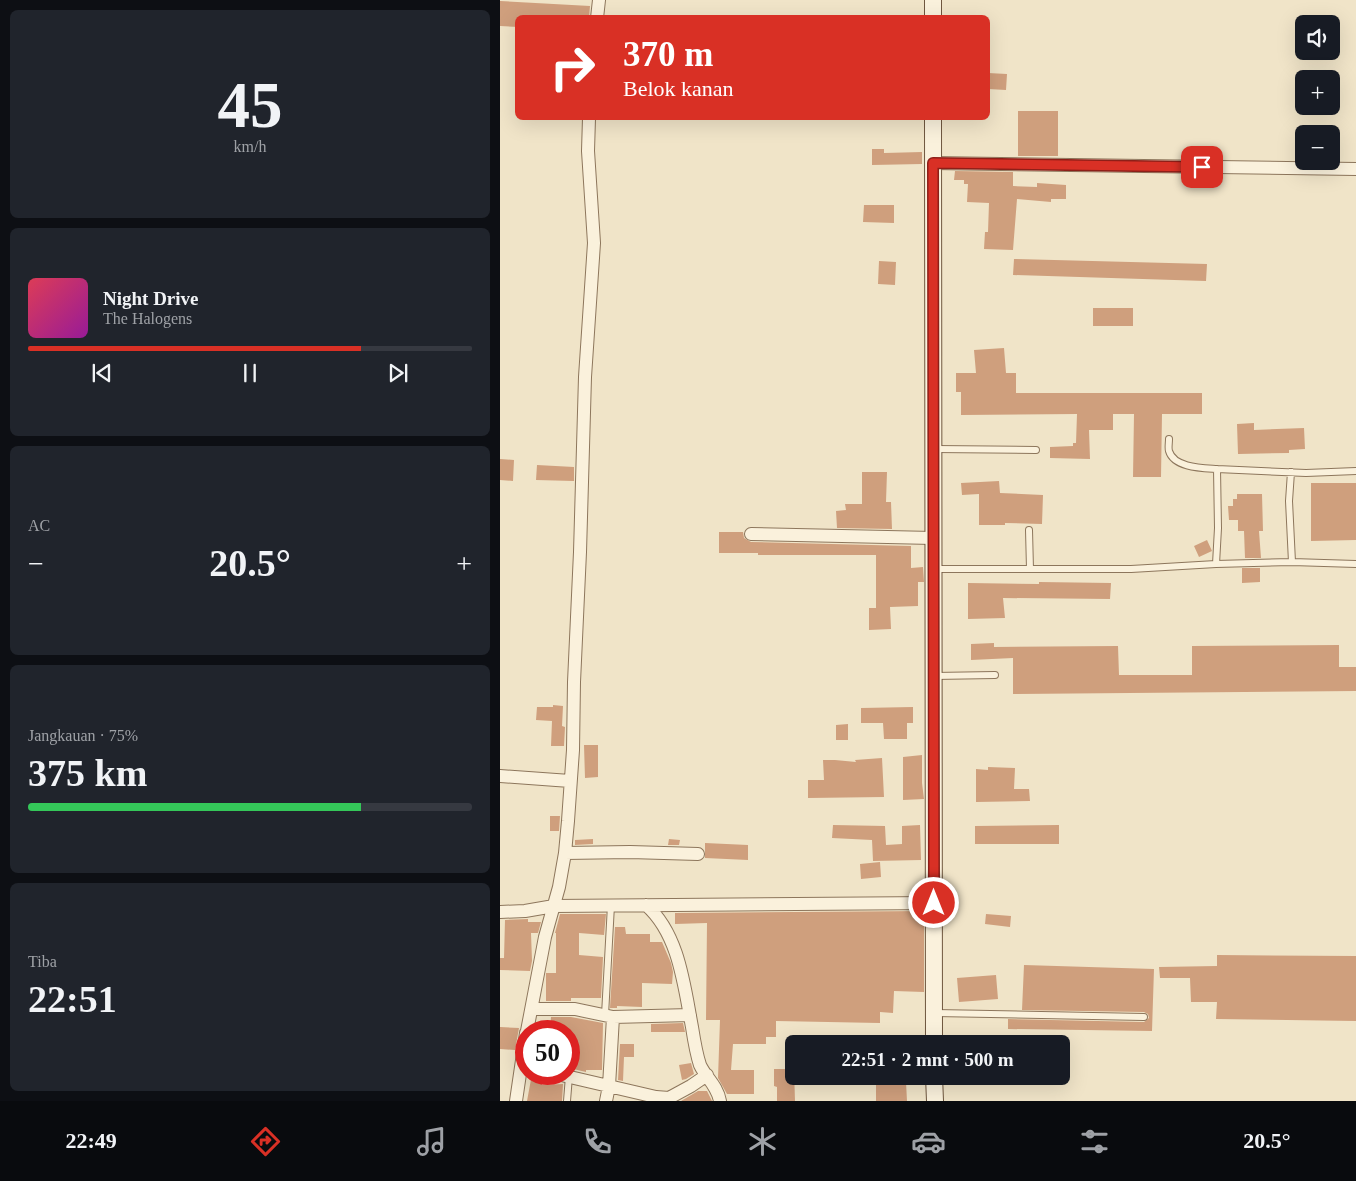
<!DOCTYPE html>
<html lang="id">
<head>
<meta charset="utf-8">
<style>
	:root { --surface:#171b24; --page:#20242c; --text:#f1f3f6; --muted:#9ea1a6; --line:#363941; --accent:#d93025 }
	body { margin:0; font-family:"Times New Roman",serif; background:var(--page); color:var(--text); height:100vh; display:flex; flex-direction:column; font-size:19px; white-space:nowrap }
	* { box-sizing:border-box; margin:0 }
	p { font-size:16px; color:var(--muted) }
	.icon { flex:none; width:28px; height:28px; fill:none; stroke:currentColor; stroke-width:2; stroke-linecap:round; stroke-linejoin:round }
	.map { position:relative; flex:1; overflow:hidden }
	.sheet { display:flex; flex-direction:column; gap:10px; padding:10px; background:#0d0f14; width:500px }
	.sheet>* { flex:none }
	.hud { position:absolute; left:15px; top:15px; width:475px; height:105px; border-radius:8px; box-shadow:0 5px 20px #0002; background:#d93025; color:#fff; overflow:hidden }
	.fabs { position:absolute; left:795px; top:15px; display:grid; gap:10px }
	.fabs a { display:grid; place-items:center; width:45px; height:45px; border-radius:8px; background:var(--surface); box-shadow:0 5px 20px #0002; font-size:25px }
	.speed { position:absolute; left:15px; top:1020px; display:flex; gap:10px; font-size:25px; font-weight:700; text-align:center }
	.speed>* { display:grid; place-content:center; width:65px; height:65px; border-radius:50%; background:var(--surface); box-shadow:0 5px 20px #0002; line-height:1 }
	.speed .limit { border:8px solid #d22; background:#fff; color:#111 }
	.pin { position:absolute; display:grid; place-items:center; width:42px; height:42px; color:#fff; margin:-21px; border-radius:10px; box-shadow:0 2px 8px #0006 }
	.me { position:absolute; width:55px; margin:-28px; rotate:0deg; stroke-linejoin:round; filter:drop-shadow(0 0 4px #0008) }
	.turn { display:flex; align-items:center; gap:18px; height:105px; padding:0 25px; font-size:22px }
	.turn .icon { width:65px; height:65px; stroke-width:2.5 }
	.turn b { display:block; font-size:35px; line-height:42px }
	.big { font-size:38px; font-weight:700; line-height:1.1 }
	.sheet .tile { flex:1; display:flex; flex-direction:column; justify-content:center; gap:8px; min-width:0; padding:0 18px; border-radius:8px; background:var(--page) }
	.sheet .dial { align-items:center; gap:0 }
	.dial b { font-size:65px; line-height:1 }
	.song { display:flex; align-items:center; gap:15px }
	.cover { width:60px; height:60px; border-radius:8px; background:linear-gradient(135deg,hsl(350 70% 55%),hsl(300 70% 35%)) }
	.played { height:5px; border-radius:2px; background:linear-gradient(90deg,var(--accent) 75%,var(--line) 75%) }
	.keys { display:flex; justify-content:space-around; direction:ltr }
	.heat { display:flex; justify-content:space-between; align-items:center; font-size:28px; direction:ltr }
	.charge { height:8px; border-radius:4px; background:linear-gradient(90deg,#34c759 75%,var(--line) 0) }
	.trip { position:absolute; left:285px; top:1035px; width:285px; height:50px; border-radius:8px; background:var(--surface); box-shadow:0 5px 20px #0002; font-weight:700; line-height:50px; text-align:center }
	.dock { display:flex; height:80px; justify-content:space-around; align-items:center; background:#090b0e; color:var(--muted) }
	.dock .icon { width:35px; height:35px }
	.dock .selected { color:var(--accent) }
	.dock b { font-size:22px; color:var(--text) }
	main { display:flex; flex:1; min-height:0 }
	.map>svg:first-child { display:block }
	.building { fill:#cf9f7d }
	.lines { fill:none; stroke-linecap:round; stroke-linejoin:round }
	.lane-casing { stroke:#8d765c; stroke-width:8 }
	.street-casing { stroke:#8d765c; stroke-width:14 }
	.secondary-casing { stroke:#6f573f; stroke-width:18 }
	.lane { stroke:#faf1dc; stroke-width:6 }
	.street { stroke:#faf1dc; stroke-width:12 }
	.secondary { stroke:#faf1dc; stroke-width:16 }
	.route-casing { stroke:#8d1f18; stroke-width:12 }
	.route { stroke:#d93025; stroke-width:9 }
</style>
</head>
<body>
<main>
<section class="sheet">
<div class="tile dial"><b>45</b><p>km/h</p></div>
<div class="tile">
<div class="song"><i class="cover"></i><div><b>Night Drive</b><p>The Halogens</p></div></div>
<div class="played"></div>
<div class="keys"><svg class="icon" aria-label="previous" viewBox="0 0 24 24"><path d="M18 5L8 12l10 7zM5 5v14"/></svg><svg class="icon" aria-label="pause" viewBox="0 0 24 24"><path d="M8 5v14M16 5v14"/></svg><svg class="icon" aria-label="next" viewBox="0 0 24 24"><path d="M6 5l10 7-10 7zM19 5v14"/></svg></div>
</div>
<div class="tile"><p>AC</p>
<div class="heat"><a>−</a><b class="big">20.5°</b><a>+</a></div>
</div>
<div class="tile"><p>Jangkauan · 75%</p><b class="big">375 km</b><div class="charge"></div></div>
<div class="tile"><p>Tiba</p><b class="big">22:51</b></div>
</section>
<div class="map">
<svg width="856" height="1101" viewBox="0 0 856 1101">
	<rect width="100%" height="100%" fill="#f0e4c8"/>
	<path class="building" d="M 0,1 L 90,6 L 89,18 L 18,18 L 18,27 L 0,26 Z
		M 488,73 L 507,74 L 506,90 L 488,89 Z
		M 518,111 L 558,111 L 558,156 L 518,156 Z
		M 372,149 L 384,149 L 384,153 L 422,152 L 422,164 L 372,165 Z
		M 455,171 L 513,172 L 513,186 L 537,187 L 537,183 L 566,185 L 566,199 L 551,199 L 551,202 L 517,199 L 513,250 L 484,249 L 485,232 L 488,232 L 489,203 L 467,202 L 468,184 L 464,184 L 464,180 L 454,180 Z
		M 364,205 L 394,205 L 394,223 L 363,222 Z
		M 514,259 L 707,264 L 706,281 L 513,275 Z
		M 379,261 L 396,262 L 395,285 L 378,284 Z
		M 593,308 L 633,308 L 633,326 L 593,326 Z
		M 504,348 L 506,373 L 516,373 L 516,393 L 702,393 L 702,414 L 662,414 L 661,477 L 633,477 L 634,414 L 613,414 L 613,430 L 589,430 L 590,459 L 550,458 L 550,447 L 573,446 L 573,443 L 576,443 L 577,414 L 461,415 L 461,392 L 456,392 L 456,373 L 476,373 L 474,350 Z
		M 754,423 L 754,430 L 804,428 L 805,449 L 789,450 L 789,453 L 738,454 L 737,424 Z
		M 0,459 L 14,460 L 13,481 L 0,480 Z
		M 37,465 L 74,467 L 74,481 L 36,480 Z
		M 362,472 L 387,472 L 386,502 L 391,502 L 392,529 L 337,528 L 336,511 L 346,510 L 345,504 L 362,504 Z
		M 499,481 L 500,493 L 543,495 L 542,524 L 505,523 L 505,525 L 479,525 L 479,494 L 462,495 L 461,483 Z
		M 811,483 L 856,483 L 856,540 L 811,541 Z
		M 737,494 L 762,494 L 763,531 L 759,531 L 761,558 L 745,558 L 744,531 L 738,531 L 738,520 L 729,520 L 728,506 L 733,506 L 733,499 L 737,499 Z
		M 219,532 L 243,532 L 244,538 L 251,542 L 411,546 L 411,568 L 423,567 L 424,582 L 418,582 L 418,606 L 390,607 L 391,629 L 369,630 L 369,608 L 376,608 L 376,555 L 258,555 L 258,553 L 219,553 Z
		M 707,540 L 712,551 L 699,557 L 694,546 Z
		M 742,568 L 760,568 L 760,582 L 742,583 Z
		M 539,582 L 611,583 L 610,599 L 503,598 L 505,618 L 468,619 L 468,583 L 539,584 Z
		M 494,643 L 494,647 L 618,646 L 619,675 L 692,675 L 692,646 L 839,645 L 839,667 L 856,667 L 856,691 L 513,694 L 513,658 L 471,660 L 471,644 Z
		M 53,705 L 63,706 L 62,726 L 65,727 L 64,746 L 51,746 L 52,721 L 36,720 L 37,707 L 53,707 Z
		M 413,707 L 413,723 L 407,723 L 407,739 L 384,739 L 383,723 L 361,723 L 361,708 Z
		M 348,724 L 348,740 L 336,740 L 336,725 Z
		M 84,745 L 98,745 L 98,777 L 85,778 Z
		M 422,755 L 422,783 L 424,799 L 403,800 L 403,757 Z
		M 382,758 L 384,797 L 308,798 L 308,780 L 324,780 L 323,760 L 335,760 L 356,762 L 355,760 Z
		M 488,767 L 515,768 L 514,789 L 529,789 L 530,801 L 476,802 L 476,769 L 488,770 Z
		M 50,816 L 60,816 L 59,831 L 50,831 Z
		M 333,825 L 385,826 L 386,845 L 402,844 L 402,826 L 420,825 L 421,860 L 373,861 L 372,840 L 332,838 Z
		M 559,825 L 559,844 L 475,844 L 475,826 Z
		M 93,839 L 93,844 L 75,845 L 75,840 Z
		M 169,839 L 180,840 L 179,845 L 168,845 Z
		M 205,843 L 248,845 L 248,860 L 205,858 Z
		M 380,862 L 381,877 L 361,879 L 360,864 Z
		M 424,911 L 424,992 L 394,991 L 393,1013 L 380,1012 L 380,1023 L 276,1021 L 276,1037 L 266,1037 L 266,1044 L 233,1044 L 231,1070 L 254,1070 L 254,1094 L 227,1094 L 218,1078 L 220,1020 L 206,1020 L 207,923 L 175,924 L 175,913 Z
		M 60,914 L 106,914 L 104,935 L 79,933 L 79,955 L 103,957 L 101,998 L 71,998 L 71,1001 L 46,1001 L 46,973 L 56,973 L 56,933 L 55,933 Z
		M 486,914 L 511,916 L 510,927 L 485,924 Z
		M 28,919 L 28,922 L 41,922 L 38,933 L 31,933 L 32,961 L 30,971 L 0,970 L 0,958 L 4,958 L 5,920 Z
		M 115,927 L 125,927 L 126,934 L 150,934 L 150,942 L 162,942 L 171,963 L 173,972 L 172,984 L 142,983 L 142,1007 L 117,1006 L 117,1008 L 110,1008 Z
		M 717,955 L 856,956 L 856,1021 L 716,1019 L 717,1002 L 691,1002 L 690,978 L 660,978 L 659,967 L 717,966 Z
		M 524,965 L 654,969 L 652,1031 L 508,1029 L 508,1019 L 644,1022 L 649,1018 L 648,1014 L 644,1012 L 522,1010 Z
		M 496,975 L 498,999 L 459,1002 L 457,978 Z
		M 51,1017 L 71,1017 L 103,1023 L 102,1070 L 86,1070 L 86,1072 L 69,1068 L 69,1031 L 50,1031 Z
		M 183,1023 L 185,1032 L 151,1032 L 151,1024 Z
		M 0,1027 L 19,1028 L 15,1050 L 0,1049 Z
		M 120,1044 L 134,1044 L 134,1057 L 124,1057 L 123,1081 L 118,1080 Z
		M 191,1063 L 194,1074 L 186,1079 L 182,1080 L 179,1065 Z
		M 274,1069 L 294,1069 L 295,1101 L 277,1101 L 277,1087 L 274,1086 Z
		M 32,1074 L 42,1074 L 42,1085 L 63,1084 L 62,1101 L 27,1101 Z
		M 406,1082 L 407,1101 L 376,1101 L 376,1083 Z
		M 198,1091 L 207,1091 L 212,1101 L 181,1101 Z"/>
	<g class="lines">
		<defs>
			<path id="lane" d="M 435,449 L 536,450
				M 717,469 L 806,473 L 856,471
				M 791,472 L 789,501 L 792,562
				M 529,530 L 530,569
				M 716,564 L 792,562 L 856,564
				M 434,569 L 631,569 L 716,564 L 718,528 L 717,469 C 703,468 674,468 669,451 C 668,448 669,443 669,439
				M 434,676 L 495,675
				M 435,1013 L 644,1017
				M 105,1015 L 111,905
				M 67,1101 L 69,1076"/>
			<path id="street" d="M 97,18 L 99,0
				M 433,163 L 856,169
				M 251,534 L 433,538
				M 0,776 L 70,781
				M 65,853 L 130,852 L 198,854
				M 146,905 C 179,934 184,985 192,1027 C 194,1040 196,1053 200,1065 C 206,1078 217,1085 220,1101
				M 0,912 L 25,911 L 54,906 L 434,903
				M 32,1009 L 75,1009 L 113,1017 L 190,1015
				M 27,1031 L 45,937 L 59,887 L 65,853 L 68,821 L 73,750 L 74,682 L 80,552 L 85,377 L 94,243 L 88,151 L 89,118
				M 57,1074 L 156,1097 L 169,1098 L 191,1086 L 207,1075
				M 16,1101 L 26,1033
				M 106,1101 L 109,1086 L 113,1017"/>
			<path id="secondary" d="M 433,18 L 433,0
				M 433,118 L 434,1044
				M 434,1076 L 435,1101"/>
		</defs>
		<use href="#lane" class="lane-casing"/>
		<use href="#street" class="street-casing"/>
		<use href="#secondary" class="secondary-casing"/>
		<use href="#lane" class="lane"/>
		<use href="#street" class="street"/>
		<use href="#secondary" class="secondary"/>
	</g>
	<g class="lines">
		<defs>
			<path id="route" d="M 434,903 L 433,163 L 702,167"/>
		</defs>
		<use href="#route" class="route-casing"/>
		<use href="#route" class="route"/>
	</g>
</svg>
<div class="fabs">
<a><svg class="icon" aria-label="sound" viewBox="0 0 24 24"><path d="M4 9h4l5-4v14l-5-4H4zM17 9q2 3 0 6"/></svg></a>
<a>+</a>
<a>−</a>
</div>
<div class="speed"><div class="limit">50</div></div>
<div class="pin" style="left:702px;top:167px;background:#d93025"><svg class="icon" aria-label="arrive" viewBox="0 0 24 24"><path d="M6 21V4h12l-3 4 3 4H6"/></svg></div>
<svg class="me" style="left:434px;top:903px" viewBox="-20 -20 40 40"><circle r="17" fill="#d93025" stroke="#fff" stroke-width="3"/><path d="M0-11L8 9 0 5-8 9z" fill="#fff"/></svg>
<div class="trip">22:51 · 2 mnt · 500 m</div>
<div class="hud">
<div class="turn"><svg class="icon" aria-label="right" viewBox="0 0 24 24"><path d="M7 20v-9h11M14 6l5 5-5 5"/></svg><div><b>370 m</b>Belok kanan</div></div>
</div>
</div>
</main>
<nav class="dock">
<b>22:49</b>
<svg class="icon selected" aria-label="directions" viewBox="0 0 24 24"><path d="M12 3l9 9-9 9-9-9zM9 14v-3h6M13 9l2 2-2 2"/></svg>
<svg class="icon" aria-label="music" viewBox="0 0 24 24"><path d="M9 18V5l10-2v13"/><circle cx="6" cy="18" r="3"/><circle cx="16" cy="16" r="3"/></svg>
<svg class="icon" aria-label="phone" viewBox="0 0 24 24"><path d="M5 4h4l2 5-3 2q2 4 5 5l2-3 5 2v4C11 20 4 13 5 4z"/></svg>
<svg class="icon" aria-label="climate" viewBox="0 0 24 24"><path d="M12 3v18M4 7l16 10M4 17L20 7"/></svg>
<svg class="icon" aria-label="car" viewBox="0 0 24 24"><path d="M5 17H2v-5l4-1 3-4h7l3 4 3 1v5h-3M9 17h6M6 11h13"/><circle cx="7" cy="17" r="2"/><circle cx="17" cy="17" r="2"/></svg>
<svg class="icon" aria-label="filters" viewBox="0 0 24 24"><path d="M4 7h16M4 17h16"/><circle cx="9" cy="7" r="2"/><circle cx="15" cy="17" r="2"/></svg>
<b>20.5°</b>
</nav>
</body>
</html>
